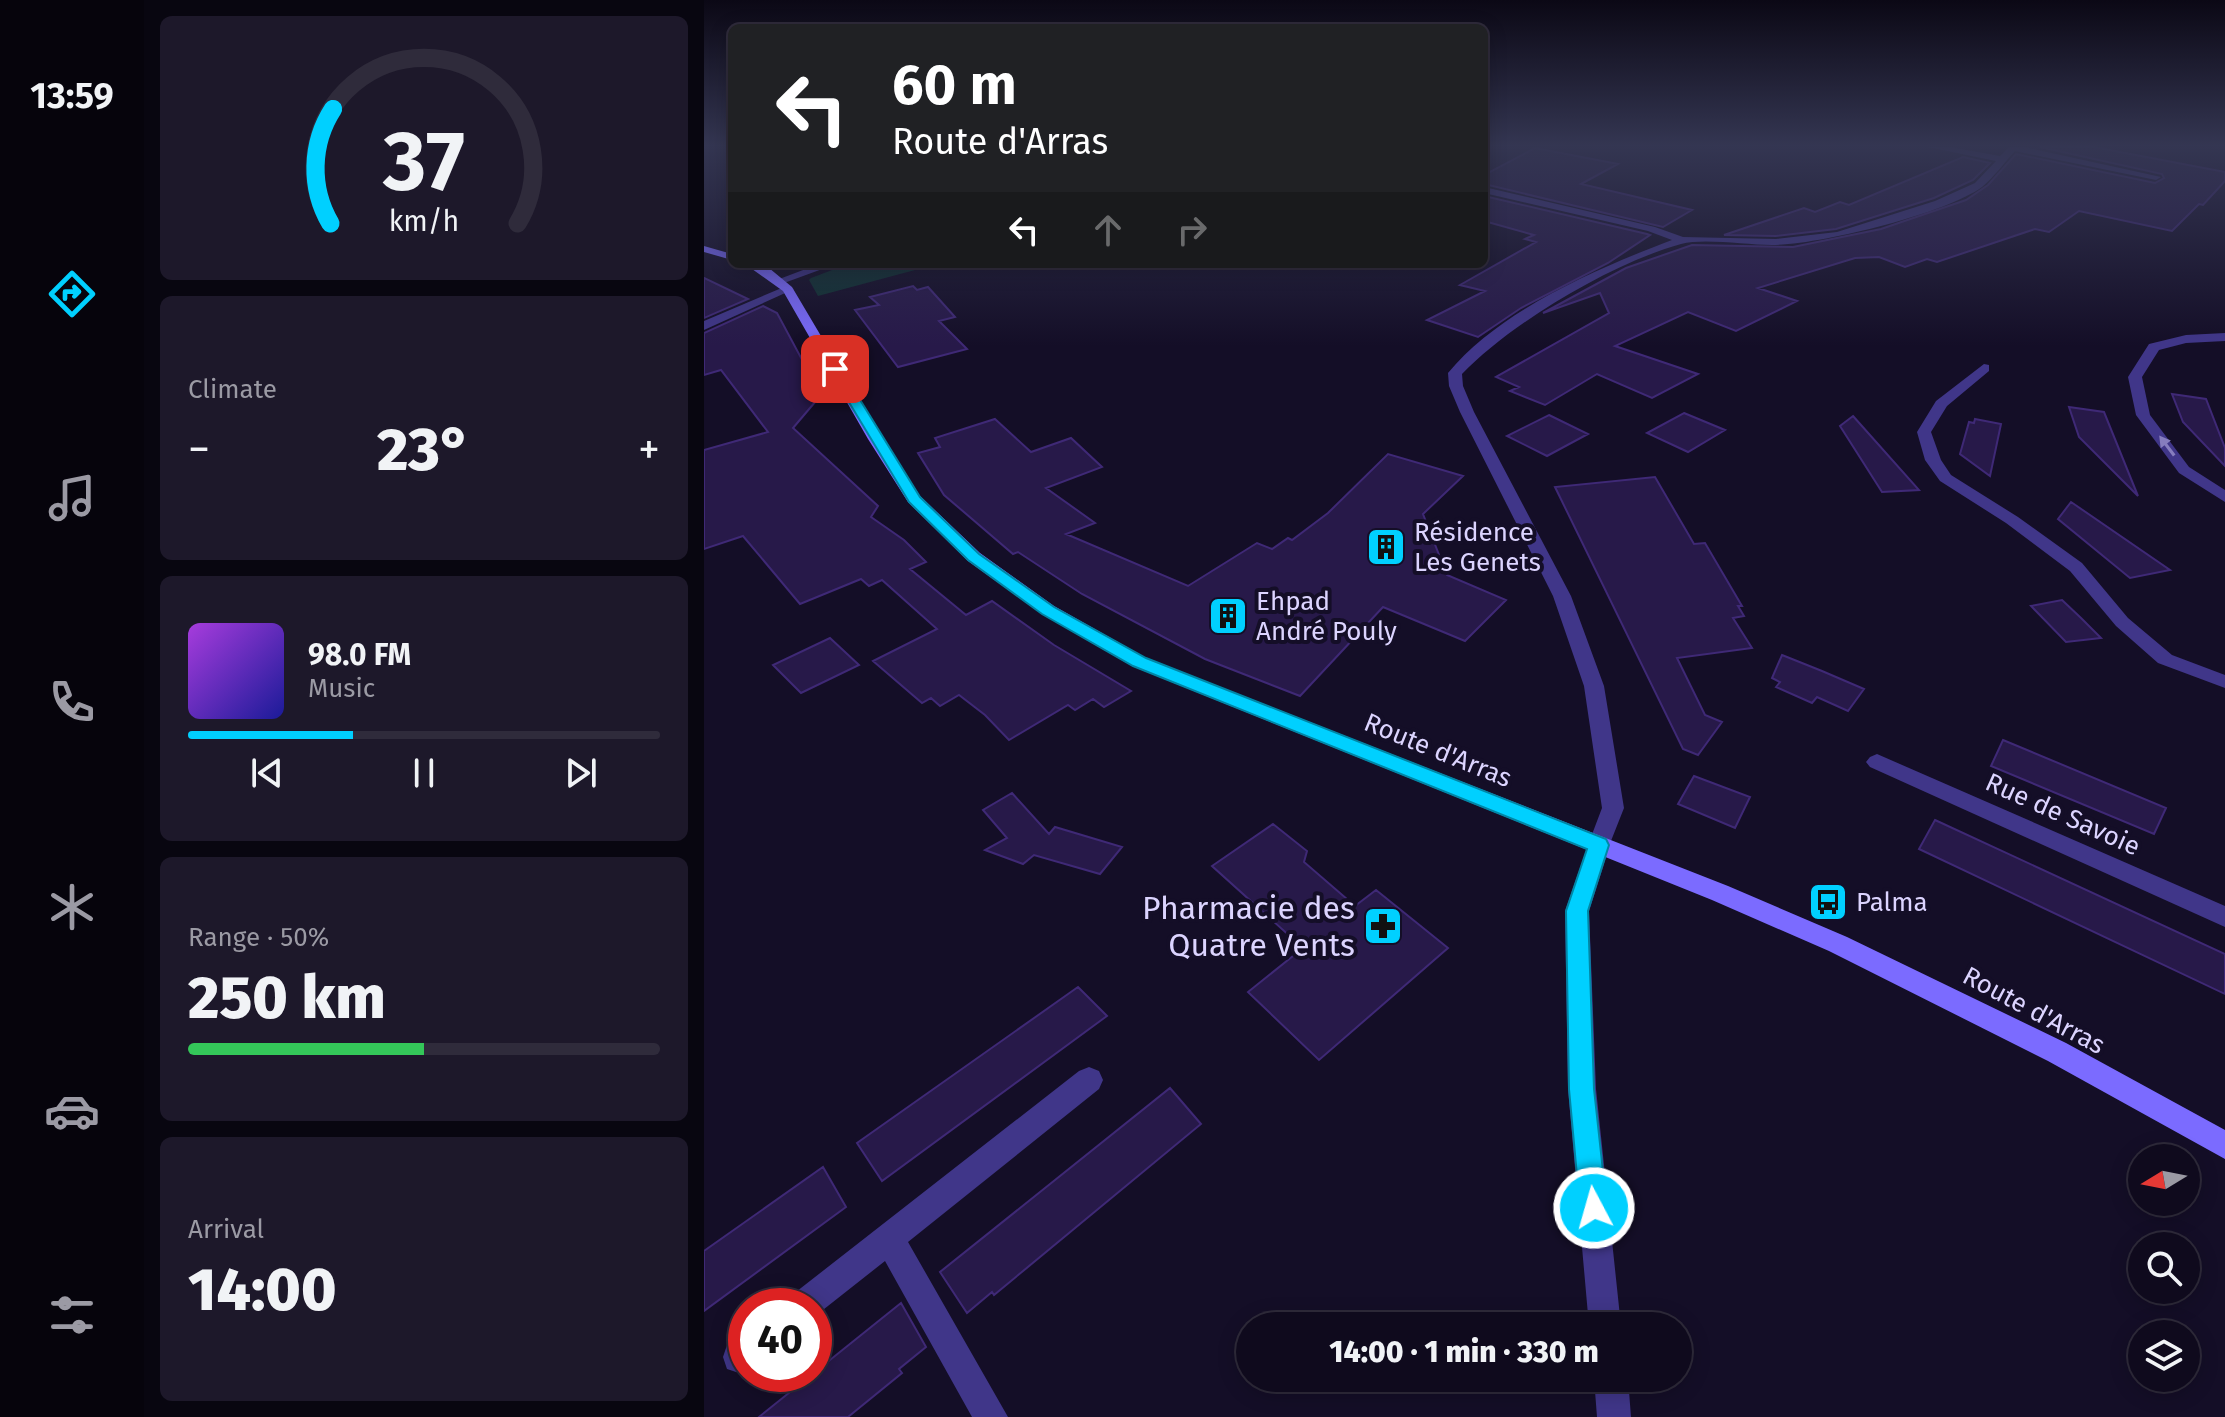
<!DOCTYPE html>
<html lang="en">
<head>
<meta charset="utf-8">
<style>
	:root { --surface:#0f0a1d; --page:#1d182a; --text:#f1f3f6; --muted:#9b9aa4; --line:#2f2b3b; --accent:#00d0ff }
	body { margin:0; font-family:"Fira Sans",sans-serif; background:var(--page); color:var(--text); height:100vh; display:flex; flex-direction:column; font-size:30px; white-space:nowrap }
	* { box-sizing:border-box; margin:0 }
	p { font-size:26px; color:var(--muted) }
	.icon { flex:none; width:44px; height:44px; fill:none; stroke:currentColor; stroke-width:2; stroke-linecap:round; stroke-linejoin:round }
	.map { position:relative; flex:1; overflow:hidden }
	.side { display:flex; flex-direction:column; gap:16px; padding:16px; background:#080610; width:560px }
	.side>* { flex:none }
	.guide { position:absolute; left:24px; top:24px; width:760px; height:244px; border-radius:12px; box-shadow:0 4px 20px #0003,0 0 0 2px var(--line); background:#202124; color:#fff; overflow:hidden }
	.needle { width:52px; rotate:260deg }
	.controls { position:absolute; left:1424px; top:1144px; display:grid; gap:16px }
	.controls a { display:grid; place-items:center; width:72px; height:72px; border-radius:50%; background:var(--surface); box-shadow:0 4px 20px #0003,0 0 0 2px var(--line); font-size:40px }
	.speed { position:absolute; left:24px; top:1288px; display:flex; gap:16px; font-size:40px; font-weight:700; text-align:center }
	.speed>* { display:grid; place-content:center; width:104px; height:104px; border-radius:50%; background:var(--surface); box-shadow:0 4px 20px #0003,0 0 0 2px var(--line); line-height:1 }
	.speed .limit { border:12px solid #d22; background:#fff; color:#111 }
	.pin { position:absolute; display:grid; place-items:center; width:68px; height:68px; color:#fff; margin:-34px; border-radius:16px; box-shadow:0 4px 12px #0006 }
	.me { position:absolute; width:88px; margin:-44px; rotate:354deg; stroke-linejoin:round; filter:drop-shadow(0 0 6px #0008) }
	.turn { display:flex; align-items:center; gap:28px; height:168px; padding:0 32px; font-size:36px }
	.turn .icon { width:104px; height:104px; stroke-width:2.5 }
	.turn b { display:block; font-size:56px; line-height:68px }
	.lanes { display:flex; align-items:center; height:76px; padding:0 32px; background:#0003; justify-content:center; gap:40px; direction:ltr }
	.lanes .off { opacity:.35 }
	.big { font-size:60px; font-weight:800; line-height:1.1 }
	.side .tile { flex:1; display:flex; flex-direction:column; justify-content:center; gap:12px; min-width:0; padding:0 28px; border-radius:12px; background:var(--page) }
	.side .dial { align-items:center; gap:0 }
	.dial svg { height:208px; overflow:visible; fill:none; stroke:var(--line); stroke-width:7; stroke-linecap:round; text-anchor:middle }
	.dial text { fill:var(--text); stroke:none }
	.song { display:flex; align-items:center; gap:24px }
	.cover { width:96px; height:96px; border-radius:12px; background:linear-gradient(135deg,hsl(280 70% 55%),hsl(240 70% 35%)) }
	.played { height:8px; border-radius:4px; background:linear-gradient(90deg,var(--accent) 35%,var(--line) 35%) }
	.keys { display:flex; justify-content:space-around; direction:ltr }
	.heat { display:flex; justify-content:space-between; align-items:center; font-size:44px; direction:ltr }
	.charge { height:12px; border-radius:6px; background:linear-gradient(90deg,#34c759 50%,var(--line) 0) }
	.trip { position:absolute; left:532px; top:1312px; width:456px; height:80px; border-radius:40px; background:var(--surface); box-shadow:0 4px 20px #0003,0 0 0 2px var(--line); font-weight:800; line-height:80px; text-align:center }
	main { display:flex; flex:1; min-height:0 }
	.tabs { display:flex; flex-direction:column; width:144px; justify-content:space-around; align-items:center; background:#06040c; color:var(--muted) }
	.tabs .icon { width:56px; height:56px }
	.tabs .selected { color:var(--accent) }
	.tabs b { font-size:36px; color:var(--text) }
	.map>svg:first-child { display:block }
	.green { fill:#103031 }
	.building { fill:#271949; stroke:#3f2976; stroke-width:2 }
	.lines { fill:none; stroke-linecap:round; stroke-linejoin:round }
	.minor { fill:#403689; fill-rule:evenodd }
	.tertiary { fill:#403689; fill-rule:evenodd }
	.secondary { fill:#7b6bff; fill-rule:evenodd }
	.oneway { fill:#867dbe }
	.route { fill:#00d0ff; stroke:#0087a6; stroke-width:2 }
	.labels { text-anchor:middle; stroke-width:8; stroke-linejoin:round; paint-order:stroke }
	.poi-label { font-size:26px; fill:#dcd4ff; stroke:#140e27; text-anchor:start }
	.street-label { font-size:26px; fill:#dcd4ff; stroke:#140e27 }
	.near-poi-label { font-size:32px; fill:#dcd4ff; stroke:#140e27; text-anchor:end }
</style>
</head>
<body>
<main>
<nav class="tabs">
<b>13:59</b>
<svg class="icon selected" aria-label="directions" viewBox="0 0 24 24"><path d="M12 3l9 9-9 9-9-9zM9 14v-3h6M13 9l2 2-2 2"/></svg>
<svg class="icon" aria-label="music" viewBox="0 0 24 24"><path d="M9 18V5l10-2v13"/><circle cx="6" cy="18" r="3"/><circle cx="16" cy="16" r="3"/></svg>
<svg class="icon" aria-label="phone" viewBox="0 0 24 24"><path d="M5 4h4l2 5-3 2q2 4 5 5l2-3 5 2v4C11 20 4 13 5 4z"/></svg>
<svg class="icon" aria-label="climate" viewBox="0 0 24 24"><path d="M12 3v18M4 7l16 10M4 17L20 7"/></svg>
<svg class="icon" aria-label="car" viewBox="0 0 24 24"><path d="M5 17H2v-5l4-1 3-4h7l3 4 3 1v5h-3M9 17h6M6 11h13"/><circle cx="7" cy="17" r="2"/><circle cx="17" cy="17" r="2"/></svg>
<svg class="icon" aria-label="filters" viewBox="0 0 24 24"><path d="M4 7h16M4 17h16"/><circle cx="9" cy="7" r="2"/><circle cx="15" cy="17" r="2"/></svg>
</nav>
<section class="side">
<div class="tile dial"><svg viewBox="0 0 100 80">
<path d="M14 69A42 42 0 1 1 86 69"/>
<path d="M14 69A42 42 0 0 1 15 25" stroke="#00d0ff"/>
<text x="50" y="56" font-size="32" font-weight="700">37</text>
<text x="50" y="72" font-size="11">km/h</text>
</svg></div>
<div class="tile"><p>Climate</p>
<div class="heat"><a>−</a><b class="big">23°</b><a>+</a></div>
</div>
<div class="tile">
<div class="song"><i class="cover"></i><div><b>98.0 FM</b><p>Music</p></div></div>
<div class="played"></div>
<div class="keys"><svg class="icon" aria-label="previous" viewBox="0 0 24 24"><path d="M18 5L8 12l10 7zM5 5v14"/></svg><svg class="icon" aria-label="pause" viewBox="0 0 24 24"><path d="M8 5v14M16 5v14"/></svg><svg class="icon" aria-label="next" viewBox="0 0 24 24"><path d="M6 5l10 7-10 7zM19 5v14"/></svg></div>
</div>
<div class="tile"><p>Range · 50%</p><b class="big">250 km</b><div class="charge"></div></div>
<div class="tile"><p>Arrival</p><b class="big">14:00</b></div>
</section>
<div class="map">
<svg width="1521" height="1417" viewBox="0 0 1521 1417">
	<rect width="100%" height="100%" fill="#140e27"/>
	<path class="green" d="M 144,264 L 195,264 L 211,270 L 114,296 L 105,280 L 107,278 Z"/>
	<path class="building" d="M 1336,147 L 1390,147 L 1521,172 L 1521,181 L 1499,205 L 1495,204 L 1468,231 L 1375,211 L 1345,232 L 1331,229 L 1233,262 L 1223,259 L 1201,267 L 1175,257 L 1151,258 L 1054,288 L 1093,301 L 1032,331 L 984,312 L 911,346 L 994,374 L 948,398 L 893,374 L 841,405 L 806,391 L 815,387 L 792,377 L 905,313 L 896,293 L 839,313 L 922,268 L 988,245 L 1089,247 L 1177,229 L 1262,200 L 1284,185 L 1312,154 L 1451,183 L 1460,178 L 1458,174 Z
		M 831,148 L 914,164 L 877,184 L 988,210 L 959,227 L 780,184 L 780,175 Z
		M 1259,157 L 1286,163 L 1269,180 L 1230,198 L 1132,229 L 1072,236 L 1020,235 L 1100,208 L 1111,212 L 1136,202 L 1145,205 Z
		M 780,196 L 943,234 L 946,235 L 904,263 L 817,308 L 774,337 L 723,320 L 781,291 L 756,285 L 832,242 L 821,239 L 830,235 L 780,221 Z
		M 0,278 L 44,299 L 0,318 Z
		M 209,286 L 213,290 L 224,287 L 251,317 L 235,321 L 263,349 L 194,367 L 151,310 L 175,305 L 166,297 Z
		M 59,306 L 73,313 L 117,395 L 89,428 L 174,506 L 167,517 L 200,540 L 222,562 L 206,569 L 262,615 L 288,601 L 350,645 L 427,691 L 400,707 L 389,699 L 371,710 L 364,705 L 305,740 L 281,715 L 255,695 L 236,706 L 227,698 L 218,703 L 169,661 L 233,629 L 178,580 L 165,586 L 157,579 L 96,604 L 39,536 L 0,549 L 0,450 L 64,432 L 17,370 L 0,375 L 0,333 Z
		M 1468,394 L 1502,399 L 1521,448 L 1521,466 L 1479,422 Z
		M 1365,407 L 1400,412 L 1434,496 L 1375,437 Z
		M 980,413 L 1021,430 L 984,452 L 943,433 Z
		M 845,415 L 884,434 L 843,456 L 803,436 Z
		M 1149,416 L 1215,490 L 1178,492 L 1136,426 Z
		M 291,419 L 327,452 L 367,438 L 398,467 L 342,488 L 391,523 L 362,534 L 484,586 L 553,543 L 568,549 L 584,538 L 588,540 L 624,513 L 684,454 L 759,476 L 719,514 L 743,575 L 802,600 L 761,641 L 679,607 L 596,696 L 501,659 L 378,594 L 314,552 L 309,554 L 240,495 L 214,453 L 236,447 L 231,438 Z
		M 1271,419 L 1297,424 L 1286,476 L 1256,454 L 1265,422 L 1270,423 Z
		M 951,477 L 990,544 L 1001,543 L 1038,606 L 1034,606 L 1040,616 L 1029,618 L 1048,648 L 973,658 L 1001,715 L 1018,722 L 994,755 L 979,749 L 851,487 Z
		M 1367,502 L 1466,570 L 1426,578 L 1354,519 Z
		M 1358,600 L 1377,618 L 1397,638 L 1362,642 L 1327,606 Z
		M 126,638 L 155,665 L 97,693 L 69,665 Z
		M 1078,655 L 1118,671 L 1160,689 L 1144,711 L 1113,697 L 1108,703 L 1072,687 L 1076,682 L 1068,678 Z
		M 1299,740 L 1462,808 L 1450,834 L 1287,766 Z
		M 990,776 L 1046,797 L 1031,828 L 974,804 Z
		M 308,793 L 345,834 L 351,827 L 418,847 L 396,874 L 330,855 L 319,864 L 281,850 L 303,838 L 279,810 Z
		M 1231,820 L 1521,954 L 1521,994 L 1215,849 Z
		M 569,824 L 603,851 L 600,862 L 651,906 L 672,890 L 744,948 L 615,1060 L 544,992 L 599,948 L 508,866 Z
		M 374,987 L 403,1016 L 178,1181 L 153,1143 Z
		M 466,1088 L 497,1124 L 290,1295 L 288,1292 L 263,1313 L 236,1272 Z
		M 119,1167 L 142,1207 L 0,1311 L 0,1251 Z
		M 197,1303 L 222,1347 L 195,1369 L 198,1373 L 144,1417 L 55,1417 Z"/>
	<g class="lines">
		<path class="minor" d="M 1224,147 L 1246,147 L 1296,156 L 1305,147 L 1320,147 L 1457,177 L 1452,180 L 1311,151 C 1301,162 1290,177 1278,187 C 1241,214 1115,245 1068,245 C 1042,245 1000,238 977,244 C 908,263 807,323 758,374 L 759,386 L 770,412 L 867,596 L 900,686 L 920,808 L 903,851 L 895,854 L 887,851 L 884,845 L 898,808 L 880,686 L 849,596 L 756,412 L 745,386 L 744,373 C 796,310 894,268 968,240 L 944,231 L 780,193 L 780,187 L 951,227 L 979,237 L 1072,239 L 1133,232 L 1231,201 L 1271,183 L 1292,161 Z
			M 80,287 L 90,289 L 0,330 L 0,321 Z
			M 1521,333 L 1521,341 L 1482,343 L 1455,350 L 1438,377 L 1446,415 L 1485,467 L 1521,490 L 1521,502 L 1475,473 L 1432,415 L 1424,377 L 1445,344 L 1482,335 Z
			M 1280,364 L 1285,365 L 1285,371 L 1243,406 L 1227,432 L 1237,460 L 1247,475 L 1314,517 L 1378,563 L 1424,618 L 1468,655 L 1521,675 L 1521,688 L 1454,663 L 1412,626 L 1366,571 L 1302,523 L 1236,481 L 1221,460 L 1213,432 L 1232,401 Z
			M 1173,754 L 1521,906 L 1521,927 L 1166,767 L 1162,762 L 1166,757 Z
			M 385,1067 L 395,1071 L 399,1080 L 395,1089 L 204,1242 L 304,1417 L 268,1417 L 181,1261 L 110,1317 L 110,1306 L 83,1306 L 88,1295 L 375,1071 Z
			M 42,1335 L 42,1371 L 35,1373 L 23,1369 L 19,1357 L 23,1345 Z"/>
		<path class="tertiary" d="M 115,264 L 132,264 L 80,283 L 70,281 Z
			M 895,836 L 903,839 L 906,845 L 885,911 L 892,1089 L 917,1326 L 885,1326 L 864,1089 L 861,911 L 884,845 L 887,839 Z
			M 890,1378 L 924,1378 L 927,1417 L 893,1417 Z"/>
		<path class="secondary" d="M 0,246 L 28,254 L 28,260 L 0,252 Z
			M 41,264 L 65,268 L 88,287 L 178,439 L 216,496 L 276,553 L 350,606 L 442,658 L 1024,886 L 1143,937 L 1362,1043 L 1521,1130 L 1521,1159 L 1344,1061 L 1125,951 L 1008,900 L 428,666 L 338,614 L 264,561 L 204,502 L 164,439 L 79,291 Z"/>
	</g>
	<defs><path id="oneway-solid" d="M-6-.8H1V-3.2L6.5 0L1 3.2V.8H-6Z" transform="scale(2)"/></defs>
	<use class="oneway" href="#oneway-solid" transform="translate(1463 446) rotate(-127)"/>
	<linearGradient id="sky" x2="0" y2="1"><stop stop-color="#0b0815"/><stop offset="0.42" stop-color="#343652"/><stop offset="1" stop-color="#343652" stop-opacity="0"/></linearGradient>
	<rect width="1521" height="346" fill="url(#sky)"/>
	<path class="route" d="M 131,365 L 137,369 L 216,497 L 275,554 L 350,607 L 442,658 L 902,839 L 905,845 L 884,911 L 890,1089 L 903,1208 L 899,1217 L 890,1221 L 880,1217 L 876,1208 L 865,1089 L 862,911 L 883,849 L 429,666 L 338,614 L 264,560 L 205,502 L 125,369 Z"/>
	<defs>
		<symbol id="building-square" viewBox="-11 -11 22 22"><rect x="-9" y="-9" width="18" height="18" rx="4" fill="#00d0ff" stroke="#140e27"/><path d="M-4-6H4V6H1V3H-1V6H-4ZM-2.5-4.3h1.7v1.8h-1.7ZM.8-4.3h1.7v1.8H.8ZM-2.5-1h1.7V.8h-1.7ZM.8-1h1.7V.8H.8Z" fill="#111"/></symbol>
		<symbol id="bus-square" viewBox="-11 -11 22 22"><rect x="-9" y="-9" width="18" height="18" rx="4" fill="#00d0ff" stroke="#140e27"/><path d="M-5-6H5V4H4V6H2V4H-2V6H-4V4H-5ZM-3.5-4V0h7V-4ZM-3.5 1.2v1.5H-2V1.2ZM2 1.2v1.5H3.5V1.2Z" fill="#111"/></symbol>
		<symbol id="pharmacy-square" viewBox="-11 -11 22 22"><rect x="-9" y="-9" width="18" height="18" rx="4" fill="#00d0ff" stroke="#140e27"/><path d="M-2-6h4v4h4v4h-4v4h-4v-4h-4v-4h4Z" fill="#111"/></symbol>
	</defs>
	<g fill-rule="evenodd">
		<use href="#building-square" x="660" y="525" width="44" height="44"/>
		<use href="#building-square" x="502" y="594" width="44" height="44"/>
		<use href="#bus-square" x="1102" y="880" width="44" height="44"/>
		<use href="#pharmacy-square" x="657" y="904" width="44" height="44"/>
	</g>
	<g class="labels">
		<g class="poi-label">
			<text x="710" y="541">Résidence<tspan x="710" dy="30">Les Genets</tspan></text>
			<text x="552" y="610">Ehpad<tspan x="552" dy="30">André Pouly</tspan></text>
			<text x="1152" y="911">Palma</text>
		</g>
		<g class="street-label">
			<text transform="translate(734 750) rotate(22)" y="9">Route d'Arras</text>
			<text transform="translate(1359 814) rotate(24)" y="9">Rue de Savoie</text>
			<text transform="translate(1330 1010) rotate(28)" y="9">Route d'Arras</text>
		</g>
		<g class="near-poi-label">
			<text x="651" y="919">Pharmacie des<tspan x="651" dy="37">Quatre Vents</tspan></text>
		</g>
	</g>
</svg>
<div class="controls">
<a><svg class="needle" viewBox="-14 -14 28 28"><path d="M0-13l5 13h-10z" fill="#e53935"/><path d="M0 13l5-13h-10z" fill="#9b9aa4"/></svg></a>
<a><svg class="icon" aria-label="search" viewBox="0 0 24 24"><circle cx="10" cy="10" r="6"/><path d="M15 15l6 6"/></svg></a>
<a><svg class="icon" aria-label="layers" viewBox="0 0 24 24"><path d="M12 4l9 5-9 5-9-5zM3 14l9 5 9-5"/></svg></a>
</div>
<div class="speed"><div class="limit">40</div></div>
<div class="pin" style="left:131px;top:369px;background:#d93025"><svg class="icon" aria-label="arrive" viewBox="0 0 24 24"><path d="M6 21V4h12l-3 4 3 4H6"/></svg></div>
<svg class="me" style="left:890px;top:1208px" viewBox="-20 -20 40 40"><circle r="17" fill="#00d0ff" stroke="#fff" stroke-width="3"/><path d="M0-11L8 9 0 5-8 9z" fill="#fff"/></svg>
<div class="trip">14:00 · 1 min · 330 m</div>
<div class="guide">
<div class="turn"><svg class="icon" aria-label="left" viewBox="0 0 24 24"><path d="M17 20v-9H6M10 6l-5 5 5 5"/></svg><div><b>60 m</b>Route d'Arras</div></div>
<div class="lanes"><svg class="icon" aria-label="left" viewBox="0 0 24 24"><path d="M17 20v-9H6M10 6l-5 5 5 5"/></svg><svg class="icon off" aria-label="ahead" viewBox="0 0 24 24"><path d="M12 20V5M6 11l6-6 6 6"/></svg><svg class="icon off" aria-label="right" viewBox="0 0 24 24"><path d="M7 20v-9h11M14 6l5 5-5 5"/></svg></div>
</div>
</div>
</main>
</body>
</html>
